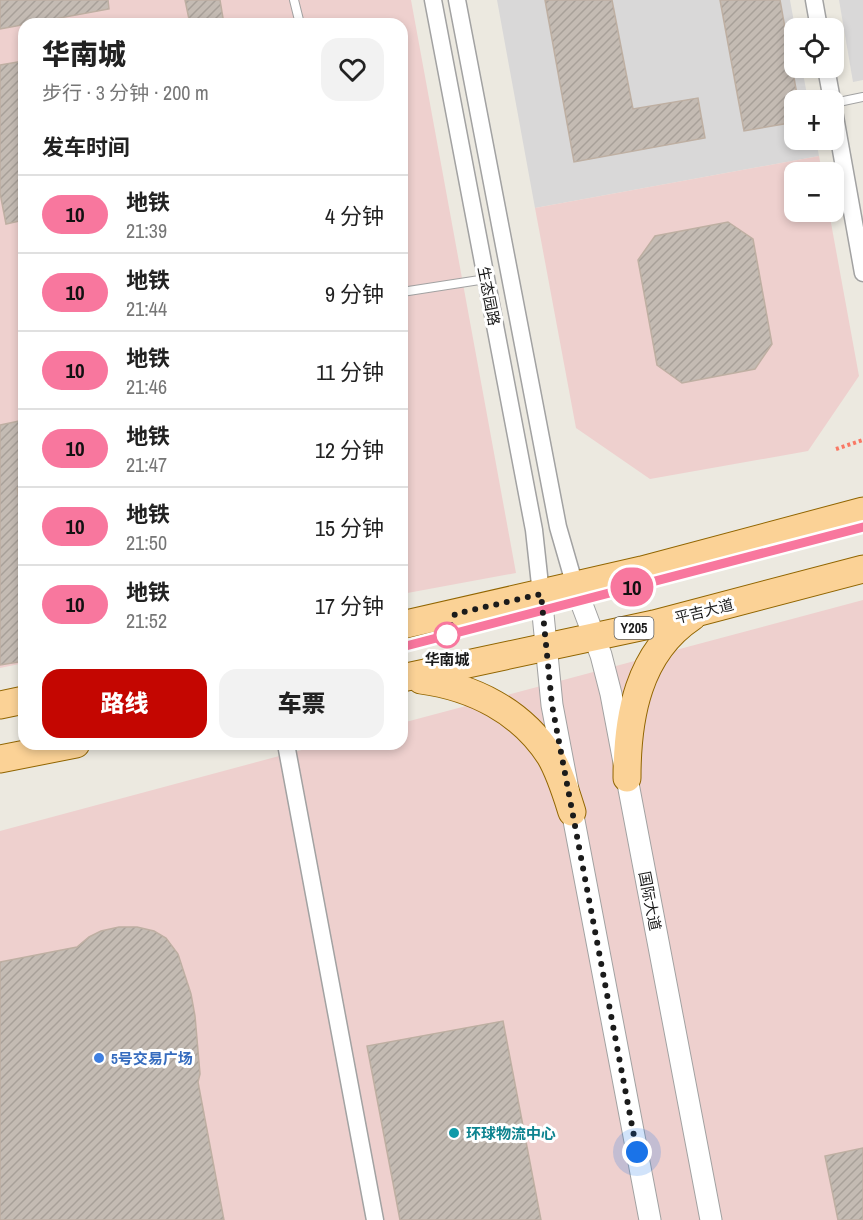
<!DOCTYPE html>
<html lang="zh">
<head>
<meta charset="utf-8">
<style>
	body { margin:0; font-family:"Archivo Narrow","Noto Sans SC",sans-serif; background:#f2f2f2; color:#222; height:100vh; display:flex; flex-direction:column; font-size:22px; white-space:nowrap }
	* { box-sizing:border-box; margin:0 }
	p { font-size:20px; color:#767676 }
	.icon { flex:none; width:33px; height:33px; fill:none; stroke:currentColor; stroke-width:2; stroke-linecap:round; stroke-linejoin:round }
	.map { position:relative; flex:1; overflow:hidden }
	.drawer { position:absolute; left:18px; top:18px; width:390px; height:732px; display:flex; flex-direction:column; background:#fff; border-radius:18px; box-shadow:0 3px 9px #0003 }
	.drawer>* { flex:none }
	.badge { padding:0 12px; border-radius:20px; font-size:21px; line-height:39px }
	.tools { position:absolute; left:784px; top:18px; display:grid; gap:12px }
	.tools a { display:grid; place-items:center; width:60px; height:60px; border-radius:12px; background:#fff; box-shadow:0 3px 9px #0003; font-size:30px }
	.you { position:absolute; width:30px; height:30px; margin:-15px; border:4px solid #fff; border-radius:50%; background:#1a73e8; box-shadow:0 0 0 9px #1a73e833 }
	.map>.badge { position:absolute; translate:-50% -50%; box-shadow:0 0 0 3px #fff }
	h2 { padding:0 24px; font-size:22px; line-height:54px }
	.round { display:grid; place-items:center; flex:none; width:63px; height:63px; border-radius:18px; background:#f2f2f2 }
	.head { display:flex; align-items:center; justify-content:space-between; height:102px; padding:0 24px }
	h1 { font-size:28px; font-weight:800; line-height:45px }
	.cta { display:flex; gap:12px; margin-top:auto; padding:12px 24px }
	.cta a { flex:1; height:69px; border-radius:18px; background:#c40601; color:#fff; font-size:24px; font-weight:800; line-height:69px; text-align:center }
	.cta a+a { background:#f2f2f2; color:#222 }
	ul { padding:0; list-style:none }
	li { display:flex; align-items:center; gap:18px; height:78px; padding:0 24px; border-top:2px solid #e0e0e0 }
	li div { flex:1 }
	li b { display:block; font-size:22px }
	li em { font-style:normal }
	li .badge { min-width:66px; font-weight:700; text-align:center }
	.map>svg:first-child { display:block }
	.residential { fill:#d9d8d8 }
	.commercial { fill:#eed0ce }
	.building { fill:url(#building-hatch); stroke:#beafa2; stroke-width:1.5 }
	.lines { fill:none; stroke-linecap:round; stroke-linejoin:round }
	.service-casing { stroke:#a2a2a2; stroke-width:10 }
	.minor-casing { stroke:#a2a2a2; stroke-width:19 }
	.tertiary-casing { stroke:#a2a2a2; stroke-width:23 }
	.primary-casing { stroke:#916501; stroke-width:29 }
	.path { stroke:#f97864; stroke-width:4; stroke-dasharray:3 3; stroke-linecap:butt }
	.service { stroke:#fff; stroke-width:8 }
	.minor { stroke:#fff; stroke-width:16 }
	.tertiary { stroke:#fff; stroke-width:21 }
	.primary { stroke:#fbd296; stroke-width:27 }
	.line-casing { stroke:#fff; stroke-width:14 }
	.line { stroke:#f8779e; stroke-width:9 }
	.walk { stroke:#1b1b1b; stroke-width:6; stroke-dasharray:0 10.8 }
	.stop-dot { fill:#fff; stroke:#f8779e; stroke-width:3 }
	.shop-dot { fill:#3f7fe0; stroke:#fff; stroke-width:2 }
	.culture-dot { fill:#0f9aa8; stroke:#fff; stroke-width:2 }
	.labels { text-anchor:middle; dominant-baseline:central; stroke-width:6; stroke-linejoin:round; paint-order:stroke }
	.shield { fill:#fff; stroke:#5f5f5f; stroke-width:1.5 }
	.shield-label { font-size:14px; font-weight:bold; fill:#1b1b1b }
	.street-label { font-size:15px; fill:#1b1b1b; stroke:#fff }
	.stop-label { font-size:15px; font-weight:bold; fill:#1b1b1b; stroke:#fff }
	.shop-label { font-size:15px; font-weight:bold; fill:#366cbe; stroke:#fff; text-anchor:start }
	.culture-label { font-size:15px; font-weight:bold; fill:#0d838f; stroke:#fff; text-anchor:start }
</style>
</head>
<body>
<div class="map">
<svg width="863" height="1220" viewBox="0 0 863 1220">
	<defs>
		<pattern id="building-hatch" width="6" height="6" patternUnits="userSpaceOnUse" patternTransform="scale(1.5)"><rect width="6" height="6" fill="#c4bbb3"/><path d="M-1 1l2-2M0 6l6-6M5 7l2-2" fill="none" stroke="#a8a099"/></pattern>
	</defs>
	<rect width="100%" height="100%" fill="#ece9e0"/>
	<!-- residential -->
	<g class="residential">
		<path d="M 497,0 L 790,0 L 795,28 L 795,68 L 802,68 L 808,100 L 795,100 L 795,140 L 816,140 L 819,156 L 535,208 Z"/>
		<path d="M 839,0 L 863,0 L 863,80 L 853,82 Z"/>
	</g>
	<!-- commercial -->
	<g class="commercial">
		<path d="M 0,0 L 411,0 L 516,573 L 402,594 L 402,24 L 24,24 L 24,663 L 0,668 Z"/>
		<path d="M 819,156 L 822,172 L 795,172 L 795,212 L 829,212 L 859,376 L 808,451 L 650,479 L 576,428 L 535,208 Z"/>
		<path d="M 863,600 L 863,1220 L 0,1220 L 0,831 L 324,744 L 402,744 L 402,723 Z"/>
	</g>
	<!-- building -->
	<g class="building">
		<path d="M 0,0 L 108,0 L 109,9 L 0,29 Z"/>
		<path d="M 185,0 L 220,0 L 224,24 L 190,24 Z"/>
		<path d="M 545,0 L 612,0 L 633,109 L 698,98 L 705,138 L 574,162 Z"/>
		<path d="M 720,0 L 780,0 L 798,100 L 795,100 L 795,122 L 744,131 Z"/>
		<path d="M 24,61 L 24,220 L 6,224 L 0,193 L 0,65 Z"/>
		<path d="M 728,222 L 753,239 L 772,344 L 755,369 L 682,383 L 657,365 L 638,260 L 655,236 Z"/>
		<path d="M 24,420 L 24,488 L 17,488 L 24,526 L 24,661 L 0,665 L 0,425 Z"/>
		<path d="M 119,927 L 137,927 L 154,931 L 166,938 L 178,954 L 191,994 L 195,1016 L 200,1074 L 198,1082 L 224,1220 L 0,1220 L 0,962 L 77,947 L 89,937 L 101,931 Z"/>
		<path d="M 503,1021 L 541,1220 L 400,1220 L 367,1046 Z"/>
		<path d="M 863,1148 L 863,1220 L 838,1220 L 825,1156 Z"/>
	</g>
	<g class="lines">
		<!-- service casing -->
		<g class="service-casing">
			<g id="service">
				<path d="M 294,0 L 300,24"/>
				<path d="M 834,103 L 863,97"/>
				<path d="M 402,292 L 486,279"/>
			</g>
		</g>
		<!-- minor casing -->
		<g class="minor-casing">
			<g id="minor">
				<path d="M 433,0 L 534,530 L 541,594"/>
				<path d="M 457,0 L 558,527 L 575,586"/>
				<path d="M 814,0 L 819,28"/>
				<path d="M 826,68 L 832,100"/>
				<path d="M 834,111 L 863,273"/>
				<path d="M 286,744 L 375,1220"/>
			</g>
		</g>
		<!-- tertiary casing -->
		<g class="tertiary-casing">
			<g id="tertiary">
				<path d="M 575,586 L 601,655 L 611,694 L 711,1220"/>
				<path d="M 541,594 L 552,705 L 650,1220"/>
			</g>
		</g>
		<!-- primary casing -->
		<g class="primary-casing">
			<g id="primary">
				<path d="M 402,625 L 642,570 L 863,511"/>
				<path d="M 402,678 L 654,624 L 863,569"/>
				<path d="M 421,680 C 473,687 521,711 550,756 C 560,773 566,793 572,812"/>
				<path d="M 0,705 L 24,700"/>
				<path d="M 0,759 L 76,744"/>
				<path d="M 627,778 C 627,717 638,653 692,617"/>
			</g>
		</g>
		<!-- path -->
		<path class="path" d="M 836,449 L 863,440"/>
		<!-- service -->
		<use href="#service" class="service"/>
		<!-- minor -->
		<use href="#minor" class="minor"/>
		<!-- tertiary -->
		<use href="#tertiary" class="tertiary"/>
		<!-- primary -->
		<use href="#primary" class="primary"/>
	</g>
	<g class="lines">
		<!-- line casing -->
		<g class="line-casing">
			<path id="line" d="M 402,647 L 863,527"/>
		</g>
		<!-- line -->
		<use href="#line" class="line"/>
		<!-- walk -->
		<path class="walk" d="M 447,635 L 455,614 L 541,594 L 552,705 L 637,1152"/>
	</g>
	<!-- markers -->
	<circle class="stop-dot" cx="447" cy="635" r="12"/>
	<circle class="shop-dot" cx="99" cy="1058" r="6"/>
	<circle class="culture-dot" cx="454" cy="1133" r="6"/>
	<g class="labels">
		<!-- shield labels -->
		<rect class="shield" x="614.5" y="617" width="39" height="22" rx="4.5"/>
		<g class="shield-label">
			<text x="634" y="628">Y205</text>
		</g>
		<!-- street labels -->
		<g class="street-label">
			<text transform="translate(489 296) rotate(79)">生态园路</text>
			<text transform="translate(704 611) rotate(-14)">平吉大道</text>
			<text transform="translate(650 901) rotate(79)">国际大道</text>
		</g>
		<!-- stop labels -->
		<g class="stop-label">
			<text x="447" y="659">华南城</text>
		</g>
		<!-- shop labels -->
		<g class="shop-label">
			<text x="111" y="1058">5号交易广场</text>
		</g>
		<!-- culture labels -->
		<g class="culture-label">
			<text x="466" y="1133">环球物流中心</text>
		</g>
	</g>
</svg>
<div class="tools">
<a><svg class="icon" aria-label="locate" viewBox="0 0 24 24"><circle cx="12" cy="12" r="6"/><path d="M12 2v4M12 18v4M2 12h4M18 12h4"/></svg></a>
<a>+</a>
<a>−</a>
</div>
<div class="you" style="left:637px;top:1152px"></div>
<b class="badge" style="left:632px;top:587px;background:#f8779e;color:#111">10</b>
<section class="drawer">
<div class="head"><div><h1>华南城</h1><p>步行 · 3 分钟 · 200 m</p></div><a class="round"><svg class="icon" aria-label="heart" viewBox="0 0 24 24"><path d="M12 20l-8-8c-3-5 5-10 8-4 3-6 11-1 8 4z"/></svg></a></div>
<h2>发车时间</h2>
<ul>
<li><span class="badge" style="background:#f8779e;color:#111">10</span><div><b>地铁</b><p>21:39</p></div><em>4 分钟</em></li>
<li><span class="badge" style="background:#f8779e;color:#111">10</span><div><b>地铁</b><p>21:44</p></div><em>9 分钟</em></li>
<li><span class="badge" style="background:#f8779e;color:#111">10</span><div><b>地铁</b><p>21:46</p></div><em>11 分钟</em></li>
<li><span class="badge" style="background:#f8779e;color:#111">10</span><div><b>地铁</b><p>21:47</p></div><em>12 分钟</em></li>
<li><span class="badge" style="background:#f8779e;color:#111">10</span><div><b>地铁</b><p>21:50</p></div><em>15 分钟</em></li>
<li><span class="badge" style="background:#f8779e;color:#111">10</span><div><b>地铁</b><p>21:52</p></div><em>17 分钟</em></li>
</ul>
<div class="cta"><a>路线</a><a>车票</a></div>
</section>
</div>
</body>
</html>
